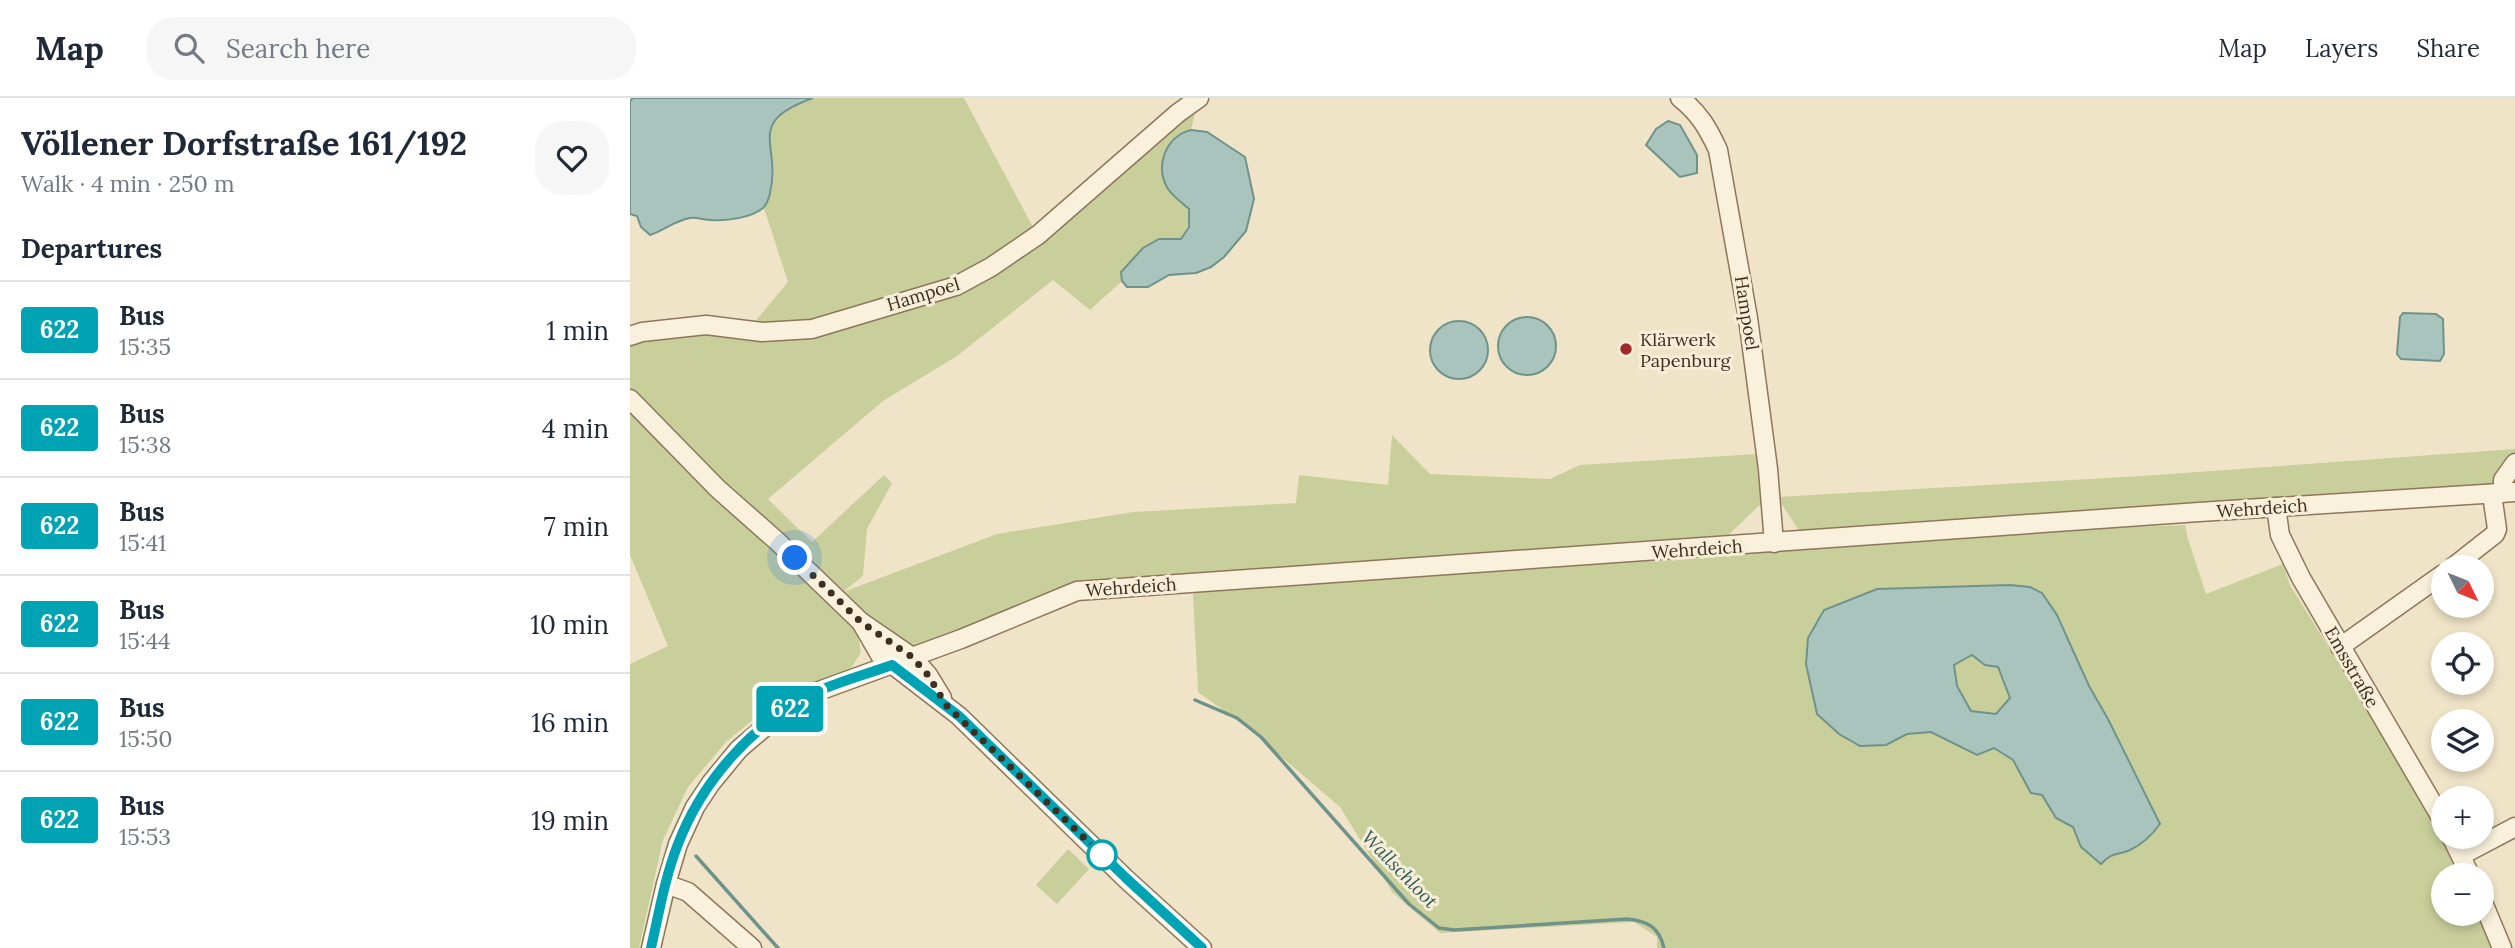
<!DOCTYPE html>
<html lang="en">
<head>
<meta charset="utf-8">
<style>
	body { margin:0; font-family:Lora,serif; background:#f6f6f7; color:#1f2937; height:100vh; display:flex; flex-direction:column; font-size:26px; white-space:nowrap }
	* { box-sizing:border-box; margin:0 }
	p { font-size:23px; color:#747a83 }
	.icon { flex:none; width:38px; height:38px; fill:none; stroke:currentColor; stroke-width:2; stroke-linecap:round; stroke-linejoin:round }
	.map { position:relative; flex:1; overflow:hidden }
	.side { display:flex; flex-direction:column; background:#fff; width:630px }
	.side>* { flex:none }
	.badge { padding:0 14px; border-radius:5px; font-size:24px; line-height:46px }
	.needle { width:46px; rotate:133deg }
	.tools { position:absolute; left:1801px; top:457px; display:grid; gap:14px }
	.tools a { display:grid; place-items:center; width:63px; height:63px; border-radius:50%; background:#fff; box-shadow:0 4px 10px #0003; font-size:35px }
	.you { position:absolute; width:35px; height:35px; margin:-18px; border:5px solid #fff; border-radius:50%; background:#1a73e8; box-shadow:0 0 0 10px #1a73e833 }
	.map>.badge { position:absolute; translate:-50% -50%; box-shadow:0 0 0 4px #fff }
	h2 { padding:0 21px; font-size:26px; line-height:63px }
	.round { display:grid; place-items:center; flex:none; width:74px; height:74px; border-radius:28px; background:#f6f6f7 }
	.head { display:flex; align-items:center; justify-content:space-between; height:119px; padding:0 21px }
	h1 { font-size:33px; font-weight:800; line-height:52px }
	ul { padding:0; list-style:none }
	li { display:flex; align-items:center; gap:21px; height:98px; padding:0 21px; border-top:2px solid #e0e1e3 }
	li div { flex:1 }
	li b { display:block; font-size:26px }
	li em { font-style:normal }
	li .badge { min-width:77px; font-weight:700; text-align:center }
	header { display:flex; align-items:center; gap:42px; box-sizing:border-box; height:98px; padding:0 35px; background:#fff; border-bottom:2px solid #e0e1e3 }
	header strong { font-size:33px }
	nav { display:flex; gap:38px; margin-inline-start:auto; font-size:24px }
	.search { width:490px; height:63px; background:#f6f6f7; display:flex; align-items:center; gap:18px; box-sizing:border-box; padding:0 24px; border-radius:28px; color:#747a83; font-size:26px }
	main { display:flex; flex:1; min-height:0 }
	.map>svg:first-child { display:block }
	.green { fill:#c9cf9b; fill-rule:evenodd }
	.water { fill:#a9c4bc; stroke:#6f938a; stroke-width:2; fill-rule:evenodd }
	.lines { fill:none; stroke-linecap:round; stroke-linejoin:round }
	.stream { stroke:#6f938a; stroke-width:3.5 }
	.minor-casing { stroke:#8d765c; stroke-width:21 }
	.minor { stroke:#faf1dc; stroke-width:18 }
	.line-casing { stroke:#fff; stroke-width:16 }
	.line { stroke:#00a3b4; stroke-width:10 }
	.walk { stroke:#3d2e20; stroke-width:7; stroke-dasharray:0 12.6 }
	.poi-dot { fill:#9e2a2b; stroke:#f7eed8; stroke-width:2.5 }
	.stop-dot { fill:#fff; stroke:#00a3b4; stroke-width:3.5 }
	.labels { text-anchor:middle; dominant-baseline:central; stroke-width:6; stroke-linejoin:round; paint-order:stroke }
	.street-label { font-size:18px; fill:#3d2e20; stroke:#f7eed8 }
	.poi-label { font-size:18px; fill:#3d2e20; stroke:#f7eed8; text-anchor:start }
	.water-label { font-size:19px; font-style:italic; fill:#2f5d5a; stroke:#f7eed8 }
</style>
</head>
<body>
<header>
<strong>Map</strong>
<div class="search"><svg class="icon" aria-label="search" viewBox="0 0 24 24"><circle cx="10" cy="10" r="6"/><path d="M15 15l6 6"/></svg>Search here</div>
<nav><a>Map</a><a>Layers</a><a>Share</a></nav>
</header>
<main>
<section class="side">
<div class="head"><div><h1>Völlener Dorfstraße 161/192</h1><p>Walk · 4 min · 250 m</p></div><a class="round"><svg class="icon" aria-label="heart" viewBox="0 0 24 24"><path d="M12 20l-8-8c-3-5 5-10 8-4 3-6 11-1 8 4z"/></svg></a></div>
<h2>Departures</h2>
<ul>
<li><span class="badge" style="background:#00a3b4;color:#fff">622</span><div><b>Bus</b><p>15:35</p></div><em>1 min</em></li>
<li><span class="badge" style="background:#00a3b4;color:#fff">622</span><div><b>Bus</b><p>15:38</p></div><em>4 min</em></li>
<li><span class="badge" style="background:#00a3b4;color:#fff">622</span><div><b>Bus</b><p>15:41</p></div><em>7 min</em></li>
<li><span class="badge" style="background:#00a3b4;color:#fff">622</span><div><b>Bus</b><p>15:44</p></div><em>10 min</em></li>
<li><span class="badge" style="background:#00a3b4;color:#fff">622</span><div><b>Bus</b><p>15:50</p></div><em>16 min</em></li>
<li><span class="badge" style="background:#00a3b4;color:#fff">622</span><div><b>Bus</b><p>15:53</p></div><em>19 min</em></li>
</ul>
</section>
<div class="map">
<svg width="1885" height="850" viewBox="0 0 1885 850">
	<rect width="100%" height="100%" fill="#f0e4c8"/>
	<!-- green -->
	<g class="green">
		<path d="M 183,0 L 334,0 L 404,131 L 319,182 L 177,224 L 124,225 L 158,184 L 134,110 C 165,63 102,32 183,0 Z"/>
		<path d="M 566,11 L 561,32 C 556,34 550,34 546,38 C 537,46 528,66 533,79 C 542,105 574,105 551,141 L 529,141 L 491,174 L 492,183 L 460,212 L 423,182 L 327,258 L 253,303 L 138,401 L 182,444 L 254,377 L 262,385 L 237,431 L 233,478 L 213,494 L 367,436 L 503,414 L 666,405 L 669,377 L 758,387 L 762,337 L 800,376 L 920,381 L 950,367 L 1127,356 L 1134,403 L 1093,442 L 446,489 L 279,552 L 226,530 L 231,554 L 222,569 L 142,606 L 96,644 L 58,689 L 33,742 L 9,850 L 0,850 L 0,566 L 38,548 L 0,457 L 0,243 L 78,234 L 132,240 L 329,192 Z"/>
		<path d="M 1885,351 L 1885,387 L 1172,437 L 1147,399 L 1512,378 Z"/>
		<path d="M 1555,427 L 1558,441 L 1576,496 L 1653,466 L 1660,487 L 1785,689 L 1833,777 L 1813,777 L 1813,816 L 1849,816 L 1863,850 L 1027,850 L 1027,839 L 1004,824 L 810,835 L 763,795 L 710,709 L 619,631 L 568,594 L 563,496 L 580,489 L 1398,433 ZM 1380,487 L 1400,489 L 1427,517 L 1459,588 L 1478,621 L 1530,726 C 1506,759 1487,758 1451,749 L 1443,729 L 1426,720 L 1412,696 L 1401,695 L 1383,662 L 1363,650 L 1347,657 L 1301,634 L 1277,636 L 1187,616 L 1176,566 L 1326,490 Z"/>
		<path d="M 1342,556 L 1355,567 L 1368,569 L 1380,600 L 1366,616 L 1341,613 L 1327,588 L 1324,567 Z"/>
		<path d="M 438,751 L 459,771 L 427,806 L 406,787 Z"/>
	</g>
	<!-- water -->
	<g class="water">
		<path d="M 3,0 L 183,0 C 113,25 152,46 140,95 C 139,100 137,106 133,110 C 121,120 97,123 81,122 C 74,122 67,119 60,120 C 46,122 33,133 20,137 L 11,129 L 7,118 L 0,116 L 0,3 Z"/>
		<path d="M 1038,23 L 1050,27 L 1067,57 L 1067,75 L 1050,79 L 1016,47 L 1026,31 Z"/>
		<path d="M 561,32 L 577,34 L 615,59 L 624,101 L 616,133 L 594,159 L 581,169 L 566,175 L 539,177 L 518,189 L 497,189 L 492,183 L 491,174 L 513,150 L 529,141 L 551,141 L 559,129 L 559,111 C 552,105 543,98 538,91 C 524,68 536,38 561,32 Z"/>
		<path d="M 1773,215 L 1806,216 L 1813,221 L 1814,256 L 1810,263 L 1771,261 L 1767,256 L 1770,219 Z"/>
		<circle cx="897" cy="248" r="29"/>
		<circle cx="829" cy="252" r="29"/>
		<path d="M 1380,487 L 1400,489 L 1412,495 L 1427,517 L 1459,588 L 1478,621 L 1530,726 C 1522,737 1513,746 1500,752 C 1487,758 1483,753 1471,766 L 1451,749 L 1443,729 L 1426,720 L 1412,697 L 1401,695 L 1383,662 L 1364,650 L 1347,657 L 1301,634 L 1277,636 L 1256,647 L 1230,648 L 1209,636 L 1187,616 L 1176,566 L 1178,540 L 1194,512 L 1247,491 ZM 1342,557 L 1355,567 L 1368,569 L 1380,600 L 1366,616 L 1341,613 L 1327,588 L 1324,567 Z"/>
	</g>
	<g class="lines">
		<!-- stream -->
		<g class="stream">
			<path d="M 565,602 L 607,620 L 631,639 L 779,806 L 809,830 L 824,832 L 997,821 C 1018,823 1029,829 1034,850"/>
			<path d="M 66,758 L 148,850"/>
		</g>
		<!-- minor casing -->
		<g class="minor-casing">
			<g id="minor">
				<path d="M 1050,0 C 1069,15 1078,30 1088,52 L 1118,220 L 1138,371 L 1144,445"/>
				<path d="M 0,238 L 12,234 L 76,227 L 132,234 L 182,231 L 326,188 L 361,169 L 408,137 L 548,15 L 569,0"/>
				<path d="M 0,301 L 88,391 L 148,444 L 231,524 L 282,559 L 298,577 L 312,600"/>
				<path d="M 1873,395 L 1873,382 L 1885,365"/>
				<path d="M 1646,409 L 1650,437 L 1671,480 L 1813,723"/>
				<path d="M 1823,469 L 1865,436 L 1867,431 L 1862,396"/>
				<path d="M 231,524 L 250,557 L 329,618 L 496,781 L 572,850"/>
				<path d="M 1710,549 L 1813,476"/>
				<path d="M 1821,738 L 1840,777"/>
				<path d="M 1832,757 L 1885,729"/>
				<path d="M 36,786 L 58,794 L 122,850"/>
				<path d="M 1852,802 L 1872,850"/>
				<path d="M 21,850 L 36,786 L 48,746 L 65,709 L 81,685 L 109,651 L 143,622 L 186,594 L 331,541 L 447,493 L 1569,414 L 1885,394"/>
			</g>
		</g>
		<!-- minor -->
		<use href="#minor" class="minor"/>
	</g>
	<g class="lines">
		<!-- line casing -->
		<g class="line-casing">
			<path id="line" d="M 21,850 C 29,815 35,779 48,746 C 73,681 124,625 186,594 C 210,583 237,576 262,567 L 329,618 L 496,780 L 572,850"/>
		</g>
		<!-- line -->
		<use href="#line" class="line"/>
		<!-- walk -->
		<path class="walk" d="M 165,460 L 231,524 L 282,559 L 298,577 L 316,607 L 472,757"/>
	</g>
	<!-- markers -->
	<circle class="poi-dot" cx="996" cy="251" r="7"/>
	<circle class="stop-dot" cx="472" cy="757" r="14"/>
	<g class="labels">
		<!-- street labels -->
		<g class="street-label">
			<text transform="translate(293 196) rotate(-17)">Hampoel</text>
			<text transform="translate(1117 215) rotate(81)">Hampoel</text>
			<text transform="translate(1632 410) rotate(-4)">Wehrdeich</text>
			<text transform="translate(1067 451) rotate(-4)">Wehrdeich</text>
			<text transform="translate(501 489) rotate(-4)">Wehrdeich</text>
			<text transform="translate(1722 569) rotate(60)">Emsstraße</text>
		</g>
		<!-- poi labels -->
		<g class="poi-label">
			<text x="1010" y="241">Klärwerk<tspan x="1010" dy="21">Papenburg</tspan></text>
		</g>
		<!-- water labels -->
		<g class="water-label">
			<text transform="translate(770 771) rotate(46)">Wallschloot</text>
		</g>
	</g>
</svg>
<div class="tools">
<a><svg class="needle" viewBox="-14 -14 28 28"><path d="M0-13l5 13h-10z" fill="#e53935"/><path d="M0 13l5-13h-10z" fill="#747a83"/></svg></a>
<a><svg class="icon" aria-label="locate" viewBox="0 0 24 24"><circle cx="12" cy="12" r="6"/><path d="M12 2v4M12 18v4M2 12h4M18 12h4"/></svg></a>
<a><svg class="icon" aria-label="layers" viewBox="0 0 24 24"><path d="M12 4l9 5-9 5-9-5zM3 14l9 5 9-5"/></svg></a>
<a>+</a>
<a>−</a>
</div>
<div class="you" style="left:165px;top:460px"></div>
<b class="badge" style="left:160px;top:611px;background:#00a3b4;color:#fff">622</b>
</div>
</main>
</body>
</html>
